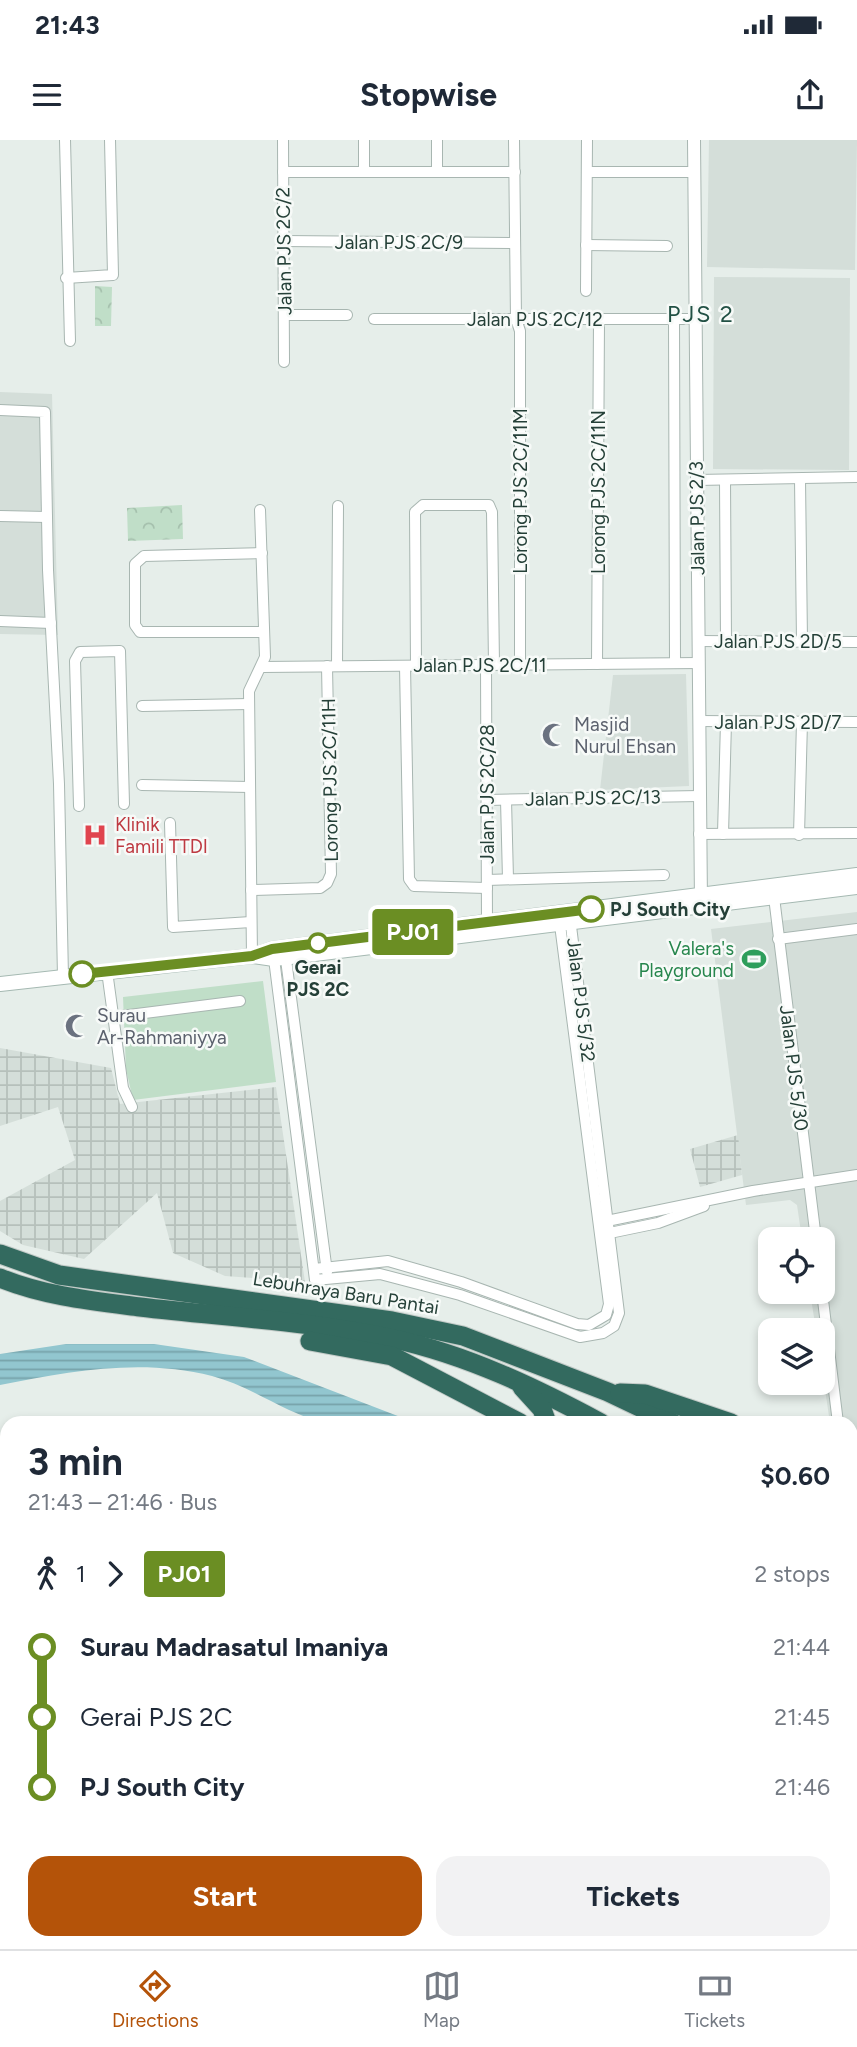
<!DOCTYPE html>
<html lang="en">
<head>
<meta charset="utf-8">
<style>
	body { margin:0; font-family:Figtree,sans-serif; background:#f2f2f3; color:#1f2937; height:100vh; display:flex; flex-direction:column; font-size:26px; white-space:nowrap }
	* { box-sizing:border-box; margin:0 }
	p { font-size:23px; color:#747a83 }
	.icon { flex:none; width:38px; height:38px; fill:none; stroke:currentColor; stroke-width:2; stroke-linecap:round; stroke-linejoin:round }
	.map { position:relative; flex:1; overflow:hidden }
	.drawer { position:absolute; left:0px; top:1276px; width:858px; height:534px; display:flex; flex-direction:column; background:#fff; border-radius:21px 21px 0 0; box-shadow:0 4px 10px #0003 }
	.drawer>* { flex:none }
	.badge { padding:0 14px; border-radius:5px; font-size:24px; line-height:46px }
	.fabs { position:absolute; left:758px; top:1087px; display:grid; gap:14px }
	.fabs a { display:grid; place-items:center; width:77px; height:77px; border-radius:14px; background:#fff; box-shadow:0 4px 10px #0003; font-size:35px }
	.map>.badge { position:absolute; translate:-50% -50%; box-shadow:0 0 0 4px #fff }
	.legs { display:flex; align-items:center; gap:10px; height:77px; padding:0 28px; font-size:23px }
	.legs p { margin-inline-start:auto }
	.summary { display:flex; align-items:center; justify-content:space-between; height:119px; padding:0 28px }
	h1 { font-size:38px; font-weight:700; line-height:52px }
	.action { display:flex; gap:14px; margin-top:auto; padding:14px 28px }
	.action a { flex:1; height:80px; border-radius:21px; background:#b45309; color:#fff; font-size:28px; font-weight:700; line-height:80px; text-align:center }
	.action a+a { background:#f2f2f3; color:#1f2937 }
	ul { padding:0 28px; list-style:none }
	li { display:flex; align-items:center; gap:24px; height:70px; font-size:26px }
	li i { display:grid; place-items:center; width:10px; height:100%; margin:0 9px; background:currentColor }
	li i::after { content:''; width:18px; height:18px; margin:-9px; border:5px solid; border-radius:50%; background:#fff }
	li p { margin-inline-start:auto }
	li:first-child i { background:linear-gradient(#0000 50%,currentColor 0) }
	li:last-child i { background:linear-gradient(currentColor 50%,#0000 0) }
	.status { display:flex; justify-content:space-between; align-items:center; height:49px; padding:0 35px; background:#fff; direction:ltr }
	.status svg { height:19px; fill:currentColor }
	header { display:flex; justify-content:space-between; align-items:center; height:91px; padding:0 28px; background:#fff; font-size:32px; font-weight:700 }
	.dock { display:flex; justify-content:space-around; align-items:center; height:98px; border-top:2px solid #e0e1e3; background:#fff; font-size:19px; color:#747a83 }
	.dock a { display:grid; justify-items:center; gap:4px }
	.dock .selected { color:#b45309 }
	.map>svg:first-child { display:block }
	.built { fill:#d4ded9 }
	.industrial { fill:url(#industrial-grid) }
	.green { fill:#c0dec8 }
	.park { fill:url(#park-crowns) }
	.water { fill:url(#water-rules) }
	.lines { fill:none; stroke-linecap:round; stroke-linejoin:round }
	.minor-casing { stroke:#a8b6b1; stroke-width:12 }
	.tertiary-casing { stroke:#a8b6b1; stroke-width:14 }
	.secondary-casing { stroke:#a5b9b2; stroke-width:16 }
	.primary-casing { stroke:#c2cac7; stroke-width:18 }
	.motorway-casing { stroke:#c2cac7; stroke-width:21 }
	.minor { stroke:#fff; stroke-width:10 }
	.tertiary { stroke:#fff; stroke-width:12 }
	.secondary { stroke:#fff; stroke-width:14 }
	.primary { stroke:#6da193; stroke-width:16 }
	.motorway { stroke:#336a5f; stroke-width:19 }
	.line-1-casing { stroke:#fff; stroke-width:16 }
	.line-1 { stroke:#6b8e23; stroke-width:10 }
	.stop-1-dot { fill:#fff; stroke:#6b8e23; stroke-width:3.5 }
	.labels { text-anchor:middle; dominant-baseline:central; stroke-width:5; stroke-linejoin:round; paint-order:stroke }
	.street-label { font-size:19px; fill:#254038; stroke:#f7faf8 }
	.worship-label { font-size:19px; fill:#5b616d; stroke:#f7faf8; text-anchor:start }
	.health-label { font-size:19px; fill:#be3a42; stroke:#f7faf8; text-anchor:start }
	.stop-label { font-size:19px; font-weight:bold; fill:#254038; stroke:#f7faf8; text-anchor:start }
	.leisure-label { font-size:19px; fill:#27864d; stroke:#f7faf8; text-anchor:end }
	.quarter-label { font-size:23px; letter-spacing:2px; fill:#225145; stroke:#f7faf8 }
</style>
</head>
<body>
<div class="status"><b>21:43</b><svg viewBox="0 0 49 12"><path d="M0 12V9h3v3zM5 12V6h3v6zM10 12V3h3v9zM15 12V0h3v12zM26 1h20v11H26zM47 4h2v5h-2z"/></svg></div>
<header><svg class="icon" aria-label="menu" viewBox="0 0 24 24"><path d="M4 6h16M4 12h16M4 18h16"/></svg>Stopwise<svg class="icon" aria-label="share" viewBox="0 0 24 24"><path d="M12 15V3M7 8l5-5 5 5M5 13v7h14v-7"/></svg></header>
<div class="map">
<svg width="857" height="1809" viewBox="0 0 857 1809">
	<defs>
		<pattern id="industrial-grid" width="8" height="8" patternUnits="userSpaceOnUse" patternTransform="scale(1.75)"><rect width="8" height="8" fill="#d4ded9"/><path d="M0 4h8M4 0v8" fill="none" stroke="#b6c0bb"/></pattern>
		<pattern id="park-crowns" width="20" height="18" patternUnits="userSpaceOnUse" patternTransform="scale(1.75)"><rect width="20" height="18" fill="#c0dec8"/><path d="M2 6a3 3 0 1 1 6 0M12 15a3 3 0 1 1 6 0" fill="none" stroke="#a5c0ad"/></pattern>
		<pattern id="water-rules" width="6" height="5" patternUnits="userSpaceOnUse" patternTransform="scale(1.75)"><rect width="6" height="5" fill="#92c6cf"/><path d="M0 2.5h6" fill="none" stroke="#77a2a9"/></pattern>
	</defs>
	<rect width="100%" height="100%" fill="#e6eeea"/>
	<!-- built -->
	<g class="built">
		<path d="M 709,0 L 857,0 L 855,130 L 707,127 Z"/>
		<path d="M 714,137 L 850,138 L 849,330 L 713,329 Z"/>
		<path d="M 0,252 L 52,254 L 58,495 L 0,494 Z"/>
		<path d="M 686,534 L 689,646 L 600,650 L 613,535 Z"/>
		<path d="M 857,772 L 857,1345 L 851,1342 L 850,1283 L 830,1283 L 823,1236 L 822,1190 L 816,1190 L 810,1152 L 822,1152 L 822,1099 L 802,1099 L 797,1065 L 790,1060 L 746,1065 L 711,789 Z"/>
		<path d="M 391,1802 L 497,1803 L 500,1809 L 376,1809 Z"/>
	</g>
	<!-- industrial -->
	<g class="industrial">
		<path d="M 0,908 L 111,928 L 120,964 L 276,947 L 305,1142 L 225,1136 L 173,1113 L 157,1053 L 84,1119 L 23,1105 L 0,1091 L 0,1061 L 75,1020 L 58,967 L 0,986 Z"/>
		<path d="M 738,995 L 742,1035 L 700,1047 L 690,1009 Z"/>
		<path d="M 7,1332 L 7,1511 L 0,1503 L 0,1333 Z"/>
		<path d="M 0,1547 L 7,1560 L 7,1662 L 0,1664 Z"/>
	</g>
	<!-- green -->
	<path class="green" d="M 263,841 L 276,942 L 133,960 L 126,929 L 123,857 Z"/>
	<!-- park -->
	<g class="park">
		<path d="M 95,146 L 112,147 L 111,186 L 95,186 Z"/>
		<path d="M 182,365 L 183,399 L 128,401 L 127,368 Z"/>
	</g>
	<!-- water -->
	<path class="water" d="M 66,1204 L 154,1204 L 244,1217 L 416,1283 C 389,1283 351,1288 325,1283 C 286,1274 251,1246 212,1236 C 142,1218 69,1231 0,1245 L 0,1214 Z"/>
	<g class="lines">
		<!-- minor casing -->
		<g class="minor-casing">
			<g id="minor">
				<path d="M 65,0 L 70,201"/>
				<path d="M 283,0 L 284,222"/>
				<path d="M 364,0 L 364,32"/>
				<path d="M 437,0 L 437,32"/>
				<path d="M 514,0 L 516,179 L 520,191 L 520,525"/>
				<path d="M 283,32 L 515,32"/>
				<path d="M 587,32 L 694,32"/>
				<path d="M 283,101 L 515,103"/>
				<path d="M 586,105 L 667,106"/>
				<path d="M 66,138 L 113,135 L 110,0"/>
				<path d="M 586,151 L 587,0"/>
				<path d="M 284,175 L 347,175"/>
				<path d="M 374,179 L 696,179"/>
				<path d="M 674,179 L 675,523"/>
				<path d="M 0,270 L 45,272 L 48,430 L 59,644 L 63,837"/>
				<path d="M 800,339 L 802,501"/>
				<path d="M 697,340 L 857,337"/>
				<path d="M 725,340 L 726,501"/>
				<path d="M 0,376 L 47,377"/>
				<path d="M 262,413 L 144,416 L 135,424 L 135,485 L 140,492 L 264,492"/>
				<path d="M 0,481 L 51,483"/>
				<path d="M 698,501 L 857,502"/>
				<path d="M 597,524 L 599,179"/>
				<path d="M 486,525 L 487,782"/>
				<path d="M 337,526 L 338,366"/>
				<path d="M 405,526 L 409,739 L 414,746 L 487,748"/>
				<path d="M 416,526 L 415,372 L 423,365 L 489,365 L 492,372 L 494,525"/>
				<path d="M 262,527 L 699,523"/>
				<path d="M 142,566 L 249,564"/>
				<path d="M 699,581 L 857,582"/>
				<path d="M 142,645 L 250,647"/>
				<path d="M 487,660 L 699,656"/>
				<path d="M 506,660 L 508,739"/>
				<path d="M 79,666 L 75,521 L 80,512 L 120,511 L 124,664"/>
				<path d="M 170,683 L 173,787 L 251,782"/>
				<path d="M 699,694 L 857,693"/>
				<path d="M 723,694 L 726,582"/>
				<path d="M 799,695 L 802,582"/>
				<path d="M 487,740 L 664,735"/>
				<path d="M 251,750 L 320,748 L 327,743 L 331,734 L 327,526"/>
				<path d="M 774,757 L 816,1099"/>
				<path d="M 778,799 L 857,789"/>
				<path d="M 273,811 L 315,1140 L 380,1134 L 460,1155 L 580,1197 L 603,1193 L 614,1186 L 619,1173 L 570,778"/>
				<path d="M 285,812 L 327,1132"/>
				<path d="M 252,816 L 249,551 L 265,517 L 260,370"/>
				<path d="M 107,831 L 123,948 L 132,967"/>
				<path d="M 113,877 L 240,861"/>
				<path d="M 602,1082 L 753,1051 L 857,1035"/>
				<path d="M 605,1094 L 658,1083 L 704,1066"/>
				<path d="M 314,1129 L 388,1121 L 461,1142 L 577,1184 L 589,1185 L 606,1175 L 609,1164 L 559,777"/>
				<path d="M 822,1152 L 838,1283"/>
				<path d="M 850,1331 L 857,1334"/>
				<path d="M 358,1802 L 368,1809"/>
				<path d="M 486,1802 L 488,1809"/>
				<path d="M 610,1802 L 613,1809"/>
				<path d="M 832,1802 L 833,1809"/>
				<path d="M 403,1809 L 419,1802"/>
				<path d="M 690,1809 L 701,1802"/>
			</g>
		</g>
		<!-- tertiary casing -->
		<g class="tertiary-casing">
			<g id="tertiary">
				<path d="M 694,0 L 701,763"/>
				<path d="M 850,1747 L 857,1744"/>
				<path d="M 742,1809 L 752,1802"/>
			</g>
		</g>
		<!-- secondary casing -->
		<g class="secondary-casing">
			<g id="secondary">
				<path d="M 253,816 L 272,809 L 857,735"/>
				<path d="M 0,844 L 252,816 L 274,819 L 857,747"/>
			</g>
		</g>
		<!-- primary casing -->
		<g class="primary-casing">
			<g id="primary">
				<path d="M 0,1520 L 7,1528"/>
				<path d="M 246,1802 L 251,1809"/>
			</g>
		</g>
		<!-- motorway casing -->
		<g class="motorway-casing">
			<g id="motorway">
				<path d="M 0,1114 L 59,1135 L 392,1181 L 463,1196 L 608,1252 L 673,1283"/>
				<path d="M 0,1138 C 44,1156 93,1161 140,1167 C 224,1177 312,1181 394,1199 C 467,1215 536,1248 601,1283"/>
				<path d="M 310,1201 L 392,1216 L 520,1283"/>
				<path d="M 522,1247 L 542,1269 L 547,1283"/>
				<path d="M 620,1253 L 645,1254 L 731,1283"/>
				<path d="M 850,1369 L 857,1372"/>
				<path d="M 850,1415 L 857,1418"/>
			</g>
		</g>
		<!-- minor -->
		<use href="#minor" class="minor"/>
		<!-- tertiary -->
		<use href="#tertiary" class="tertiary"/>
		<!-- secondary -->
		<use href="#secondary" class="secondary"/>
		<!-- primary -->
		<use href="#primary" class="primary"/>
		<!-- motorway -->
		<use href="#motorway" class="motorway"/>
	</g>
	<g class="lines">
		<!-- line-1 casing -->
		<g class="line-1-casing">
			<path id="line-1" d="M 82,834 L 252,816 L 272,809 L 591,769"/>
		</g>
		<!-- line-1 -->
		<use href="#line-1" class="line-1"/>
	</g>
	<!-- icons -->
	<defs>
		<g id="mosque-bare" transform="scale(1.89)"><path d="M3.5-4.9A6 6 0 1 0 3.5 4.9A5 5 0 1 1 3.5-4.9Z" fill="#6b7280" stroke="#f7faf8" stroke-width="2.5" paint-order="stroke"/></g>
		<g id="hospital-bare" transform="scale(1.89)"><path d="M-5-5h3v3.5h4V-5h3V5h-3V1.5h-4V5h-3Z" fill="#e0444e" stroke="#f7faf8" stroke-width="2.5" paint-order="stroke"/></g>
		<g id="stadium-bare" transform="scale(1.89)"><path d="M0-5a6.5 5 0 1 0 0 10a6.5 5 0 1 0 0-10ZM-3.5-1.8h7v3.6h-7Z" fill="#2e9e5b" stroke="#f7faf8" stroke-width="2.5" paint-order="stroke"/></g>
	</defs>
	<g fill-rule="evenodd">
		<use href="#mosque-bare" x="554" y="595"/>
		<use href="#hospital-bare" x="95" y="695"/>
		<use href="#stadium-bare" x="754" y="819"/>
		<use href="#mosque-bare" x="77" y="886"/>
	</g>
	<!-- markers -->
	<g class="stop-1-dot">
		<circle cx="591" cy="769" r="12"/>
		<circle cx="318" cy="803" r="9"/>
		<circle cx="82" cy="834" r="12"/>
	</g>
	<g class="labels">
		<!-- street labels -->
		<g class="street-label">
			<text x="399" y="102">Jalan PJS 2C/9</text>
			<text transform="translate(284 111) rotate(-91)">Jalan PJS 2C/2</text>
			<text x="535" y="179">Jalan PJS 2C/12</text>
			<text transform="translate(520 351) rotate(-90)">Lorong PJS 2C/11M</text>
			<text transform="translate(598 352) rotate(-90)">Lorong PJS 2C/11N</text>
			<text transform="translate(697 378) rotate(-91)">Jalan PJS 2/3</text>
			<text x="778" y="501">Jalan PJS 2D/5</text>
			<text x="480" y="525">Jalan PJS 2C/11</text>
			<text x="778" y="582">Jalan PJS 2D/7</text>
			<text transform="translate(330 640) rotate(-91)">Lorong PJS 2C/11H</text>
			<text transform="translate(487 654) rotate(-90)">Jalan PJS 2C/28</text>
			<text transform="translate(593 658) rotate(-1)">Jalan PJS 2C/13</text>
			<text transform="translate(581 860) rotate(83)">Jalan PJS 5/32</text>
			<text transform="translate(794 928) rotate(83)">Jalan PJS 5/30</text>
			<text transform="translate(346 1153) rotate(9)">Lebuhraya Baru Pantai</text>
		</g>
		<!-- worship labels -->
		<g class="worship-label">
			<text x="574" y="584">Masjid<tspan x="574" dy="22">Nurul Ehsan</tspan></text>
			<text x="97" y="875">Surau<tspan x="97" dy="22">Ar-Rahmaniyya</tspan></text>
		</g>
		<!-- health labels -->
		<g class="health-label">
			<text x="115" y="684">Klinik<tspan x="115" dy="22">Famili TTDI</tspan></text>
		</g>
		<!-- stop labels -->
		<g class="stop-label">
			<text x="610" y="769">PJ South City</text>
			<text x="318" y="827" text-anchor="middle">Gerai<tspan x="318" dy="22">PJS 2C</tspan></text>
		</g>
		<!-- leisure labels -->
		<g class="leisure-label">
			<text x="734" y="808">Valera's<tspan x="734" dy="22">Playground</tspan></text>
		</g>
		<!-- quarter labels -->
		<g class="quarter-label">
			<text x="701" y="174">PJS 2</text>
		</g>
	</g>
</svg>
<div class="fabs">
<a><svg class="icon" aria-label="locate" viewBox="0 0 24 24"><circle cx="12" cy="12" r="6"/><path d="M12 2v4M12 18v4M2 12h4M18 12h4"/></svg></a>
<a><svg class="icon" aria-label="layers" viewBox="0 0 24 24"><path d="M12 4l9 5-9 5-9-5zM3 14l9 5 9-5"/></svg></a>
</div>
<b class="badge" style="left:413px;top:792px;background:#6b8e23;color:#fff">PJ01</b>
<section class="drawer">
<div class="summary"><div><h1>3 min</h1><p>21:43 – 21:46 · Bus</p></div><b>$0.60</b></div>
<div class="legs"><svg class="icon" aria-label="walk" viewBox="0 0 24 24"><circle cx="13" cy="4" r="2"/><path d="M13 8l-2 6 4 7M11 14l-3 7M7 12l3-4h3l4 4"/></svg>1<svg class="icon" aria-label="forward" viewBox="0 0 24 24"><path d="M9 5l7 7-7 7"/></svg><b class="badge" style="background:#6b8e23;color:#fff">PJ01</b><p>2 stops</p></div>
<ul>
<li><i style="color:#6b8e23"></i><b>Surau Madrasatul Imaniya</b><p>21:44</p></li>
<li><i style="color:#6b8e23"></i><span>Gerai PJS 2C</span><p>21:45</p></li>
<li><i style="color:#6b8e23"></i><b>PJ South City</b><p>21:46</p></li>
</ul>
<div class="action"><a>Start</a><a>Tickets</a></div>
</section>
</div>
<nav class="dock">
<a class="selected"><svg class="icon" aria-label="directions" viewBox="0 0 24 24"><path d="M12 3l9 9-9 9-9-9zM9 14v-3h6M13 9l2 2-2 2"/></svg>Directions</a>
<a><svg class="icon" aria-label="map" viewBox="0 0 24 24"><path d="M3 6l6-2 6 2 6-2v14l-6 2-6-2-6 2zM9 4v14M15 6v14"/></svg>Map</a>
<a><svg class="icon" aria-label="tickets" viewBox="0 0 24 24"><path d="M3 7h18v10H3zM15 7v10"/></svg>Tickets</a>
</nav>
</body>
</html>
